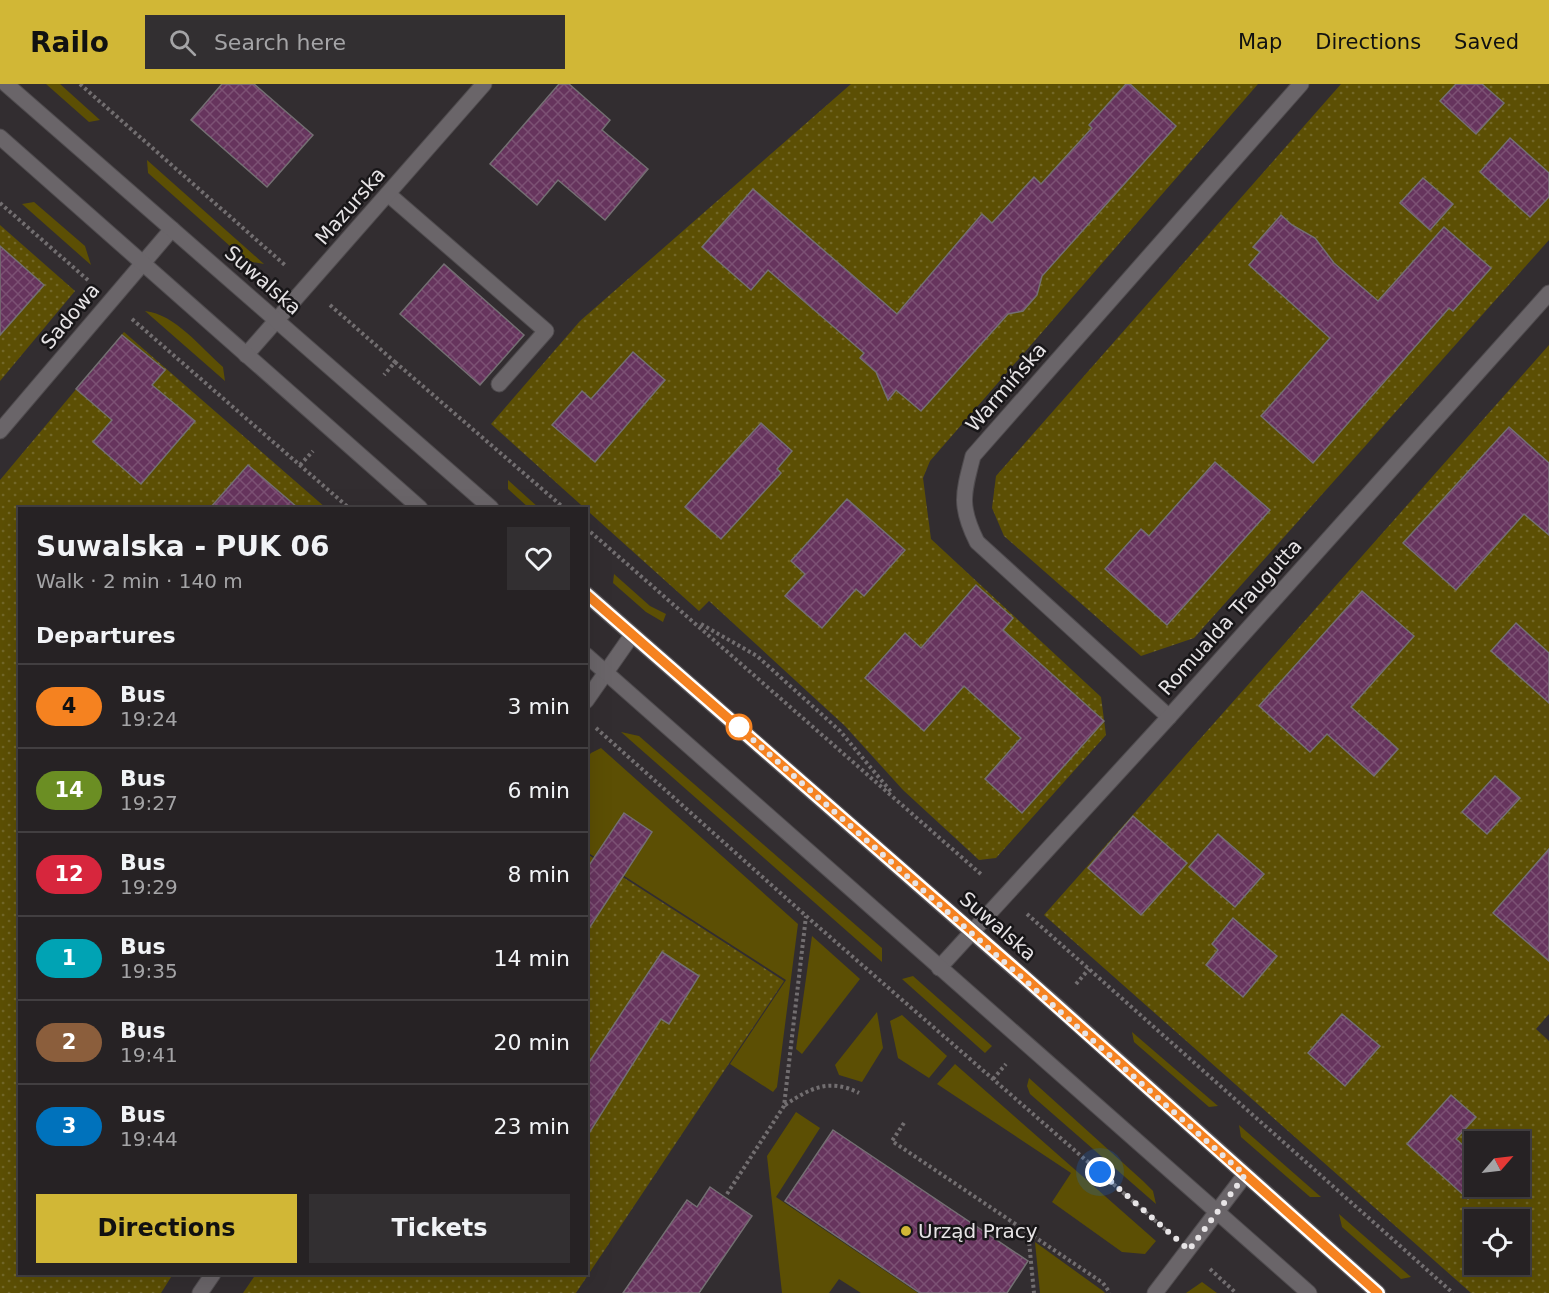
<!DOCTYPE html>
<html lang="en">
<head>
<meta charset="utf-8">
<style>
	body { margin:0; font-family:"DejaVu Sans",sans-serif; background:#322f31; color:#f1f3f6; height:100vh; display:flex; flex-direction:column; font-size:22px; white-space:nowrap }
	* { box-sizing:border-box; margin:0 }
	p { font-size:20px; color:#a4a4a6 }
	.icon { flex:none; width:33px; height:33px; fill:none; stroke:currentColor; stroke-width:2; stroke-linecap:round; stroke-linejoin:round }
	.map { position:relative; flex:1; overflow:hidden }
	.panel { position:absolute; left:18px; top:423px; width:570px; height:768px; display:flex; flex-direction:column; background:#262224; border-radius:0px; box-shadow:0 6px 24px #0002,0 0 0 2px #423f41 }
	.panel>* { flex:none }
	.badge { padding:0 12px; border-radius:20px; font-size:21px; line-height:39px }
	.needle { width:39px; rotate:62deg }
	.tools { position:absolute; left:1464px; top:1047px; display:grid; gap:12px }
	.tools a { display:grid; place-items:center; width:66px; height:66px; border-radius:0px; background:#262224; box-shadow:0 6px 24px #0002,0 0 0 2px #423f41; font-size:30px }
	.you { position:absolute; width:30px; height:30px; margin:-15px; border:4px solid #fff; border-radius:50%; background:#1a73e8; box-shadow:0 0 0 9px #1a73e833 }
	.map>.badge { position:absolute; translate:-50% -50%; box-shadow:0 0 0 3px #fff }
	h2 { padding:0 18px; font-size:22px; line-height:54px }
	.round { display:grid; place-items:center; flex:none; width:63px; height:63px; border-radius:0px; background:#322f31 }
	.summary { display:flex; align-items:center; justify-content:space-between; height:102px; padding:0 18px }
	h1 { font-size:28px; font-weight:700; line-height:45px }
	.cta { display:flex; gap:12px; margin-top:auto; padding:12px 18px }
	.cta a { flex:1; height:69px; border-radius:0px; background:#d1b736; color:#111; font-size:24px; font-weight:700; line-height:69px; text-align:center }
	.cta a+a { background:#322f31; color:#f1f3f6 }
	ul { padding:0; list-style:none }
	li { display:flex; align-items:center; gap:18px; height:84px; padding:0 18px; border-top:2px solid #423f41 }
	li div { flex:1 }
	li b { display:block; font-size:22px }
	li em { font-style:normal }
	li .badge { min-width:66px; font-weight:700; text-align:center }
	header { display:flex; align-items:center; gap:36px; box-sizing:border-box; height:84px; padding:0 30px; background:#d1b736; color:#111 }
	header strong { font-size:28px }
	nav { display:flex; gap:33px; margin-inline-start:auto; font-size:21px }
	.search { width:420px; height:54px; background:#322f31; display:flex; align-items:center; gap:15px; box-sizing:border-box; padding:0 21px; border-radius:0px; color:#a4a4a6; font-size:22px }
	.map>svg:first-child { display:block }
	.green { fill:#5c4f04 }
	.garden { fill:url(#garden-dots); fill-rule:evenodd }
	.building { fill:url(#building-cross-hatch); stroke:#746f73; stroke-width:1.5 }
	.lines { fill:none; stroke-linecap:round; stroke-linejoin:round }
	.service-casing { stroke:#4f4b4e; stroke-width:17 }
	.minor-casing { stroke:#4f4b4e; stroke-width:17 }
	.tertiary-casing { stroke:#4f4b4e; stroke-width:17 }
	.path { stroke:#726e70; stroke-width:4; stroke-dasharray:3 3; stroke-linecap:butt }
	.service { stroke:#6a6569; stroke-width:15 }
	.minor { stroke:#6a6569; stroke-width:15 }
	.tertiary { stroke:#6a6569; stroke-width:15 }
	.line-casing { stroke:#fff; stroke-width:14 }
	.line { stroke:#f58220; stroke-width:9 }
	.walk { stroke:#e7e4e6; stroke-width:6; stroke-dasharray:0 10.8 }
	.stop-dot { fill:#fff; stroke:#f58220; stroke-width:3 }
	.poi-dot { fill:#d1b736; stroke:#181618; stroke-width:2 }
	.labels { text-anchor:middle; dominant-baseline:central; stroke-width:5; stroke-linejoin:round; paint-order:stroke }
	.street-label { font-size:20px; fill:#e7e4e6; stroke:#181618 }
	.poi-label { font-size:20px; fill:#e7e4e6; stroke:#181618; text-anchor:start }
</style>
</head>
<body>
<header>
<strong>Railo</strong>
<div class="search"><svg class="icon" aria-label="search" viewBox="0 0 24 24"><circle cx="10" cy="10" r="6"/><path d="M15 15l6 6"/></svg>Search here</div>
<nav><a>Map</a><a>Directions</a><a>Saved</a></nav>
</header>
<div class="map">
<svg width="1549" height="1209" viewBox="0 0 1549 1209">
	<defs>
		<pattern id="garden-dots" width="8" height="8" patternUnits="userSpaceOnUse" patternTransform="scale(1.5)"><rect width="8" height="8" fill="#5c4f04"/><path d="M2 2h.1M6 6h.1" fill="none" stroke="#736829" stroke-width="1.8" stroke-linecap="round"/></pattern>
		<pattern id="building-cross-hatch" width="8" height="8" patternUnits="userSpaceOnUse" patternTransform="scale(1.5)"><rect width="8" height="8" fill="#66345d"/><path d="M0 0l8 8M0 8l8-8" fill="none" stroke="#7c5174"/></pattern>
	</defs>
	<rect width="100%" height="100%" fill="#322d30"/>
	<!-- green -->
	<g class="green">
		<path d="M 46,0 L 60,0 L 100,36 L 89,38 Z"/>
		<path d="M 147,76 L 264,180 L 252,178 L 240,171 L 148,89 Z"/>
		<path d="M 34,118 L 85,162 L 91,181 L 22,120 Z"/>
		<path d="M 145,227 C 175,230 201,264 223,283 L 225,297 Z"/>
		<path d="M 508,396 L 539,424 L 529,424 L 508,405 Z"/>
		<path d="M 614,490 L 650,522 L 666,530 L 663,538 L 646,528 L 613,499 Z"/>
		<path d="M 621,648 L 639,652 L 882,864 L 882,878 Z"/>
		<path d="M 601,664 L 798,840 L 777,1003 L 773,1008 L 730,980 L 786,896 L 587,768 L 586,675 L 591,669 Z"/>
		<path d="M 812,852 L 860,895 L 802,970 L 796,965 Z"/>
		<path d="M 913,892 L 992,962 L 985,969 L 902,895 Z"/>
		<path d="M 877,928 L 883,964 L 862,998 L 839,991 L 835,981 Z"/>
		<path d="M 902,931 L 947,972 L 929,994 L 898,974 L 890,937 Z"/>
		<path d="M 1132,948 L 1218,1022 L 1209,1023 L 1134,958 Z"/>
		<path d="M 955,980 L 1156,1157 L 1145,1170 L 1122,1168 L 1052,1118 L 1071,1089 L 937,1000 Z"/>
		<path d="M 1029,994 L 1143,1097 L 1153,1107 L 1156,1120 L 1030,1010 L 1027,1002 Z"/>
		<path d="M 796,1028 L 820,1044 L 776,1113 L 918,1209 L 861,1209 L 839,1195 L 829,1209 L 782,1209 L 767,1072 Z"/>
		<path d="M 1239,1041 L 1321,1113 L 1310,1113 L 1241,1053 Z"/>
		<path d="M 1339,1130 L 1411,1193 L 1401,1195 L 1342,1143 Z"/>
		<path d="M 1035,1158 L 1103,1207 L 1105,1209 L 1040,1209 Z"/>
		<path d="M 1202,1198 L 1217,1209 L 1186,1209 Z"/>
	</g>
	<!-- garden -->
	<g class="garden">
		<path d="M 851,0 L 1258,0 L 930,377 L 923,394 L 931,455 L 1101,613 L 1106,651 L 996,774 L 979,776 L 903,706 L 845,642 L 709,517 L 699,527 L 491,340 L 580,237 Z"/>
		<path d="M 1341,0 L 1549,0 L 1549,156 L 1194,554 L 1141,572 L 1004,452 L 992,424 L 996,392 Z"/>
		<path d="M 0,141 L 75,207 L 0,297 Z"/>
		<path d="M 124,248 L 326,424 L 20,424 L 20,1190 L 173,1190 L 161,1209 L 0,1209 L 0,396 Z"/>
		<path d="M 1549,261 L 1549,930 L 1536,945 L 1549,957 L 1549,1209 L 1471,1209 L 1044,831 ZM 1474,1058 L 1520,1058 L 1520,1102 L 1474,1102 ZM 1474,1136 L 1520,1136 L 1520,1180 L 1474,1180 Z"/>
		<path d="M 587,770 L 784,897 L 576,1209 L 243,1209 L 256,1190 L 586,1190 Z"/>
	</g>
	<!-- building -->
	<g class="building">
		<path d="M 222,0 L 254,0 L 313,51 L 267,103 L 191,36 Z"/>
		<path d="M 559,0 L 569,0 L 610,36 L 602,46 L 648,85 L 605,136 L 558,96 L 537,121 L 490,80 Z"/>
		<path d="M 1126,0 L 1130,0 L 1176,42 L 1042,192 L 1037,211 L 1023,227 L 1008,230 L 921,327 L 896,306 L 888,316 L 876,288 L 860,274 L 864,269 L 768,186 L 751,206 L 702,163 L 753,105 L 897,230 L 982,130 L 992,139 L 1034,93 L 1041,100 L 1092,44 L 1089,41 Z"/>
		<path d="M 1456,0 L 1482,0 L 1504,19 L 1476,50 L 1440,17 Z"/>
		<path d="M 1510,54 L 1549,89 L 1549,113 L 1530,133 L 1480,88 Z"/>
		<path d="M 1423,94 L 1453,120 L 1430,146 L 1400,119 Z"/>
		<path d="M 1281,131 L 1292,141 L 1315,154 L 1334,179 L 1378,217 L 1444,143 L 1491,184 L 1453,227 L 1449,224 L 1313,379 L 1261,332 L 1330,254 L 1249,181 L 1260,168 L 1253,163 Z"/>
		<path d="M 0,162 L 44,201 L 0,251 Z"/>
		<path d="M 444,180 L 524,251 L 480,301 L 400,230 Z"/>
		<path d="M 122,251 L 165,286 L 152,301 L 195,337 L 141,400 L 93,358 L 112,336 L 76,305 Z"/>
		<path d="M 633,268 L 665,296 L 595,378 L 552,341 L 582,307 L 591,315 Z"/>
		<path d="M 761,339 L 792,367 L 777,385 L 781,389 L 721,455 L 685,423 Z"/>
		<path d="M 1509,343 L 1549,379 L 1549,451 L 1524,430 L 1456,506 L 1403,459 Z"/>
		<path d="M 1215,378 L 1270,426 L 1167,541 L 1105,485 L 1141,445 L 1149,452 Z"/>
		<path d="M 248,381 L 298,424 L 210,424 Z"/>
		<path d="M 847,415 L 905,466 L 864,512 L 856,505 L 822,544 L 785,512 L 805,490 L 791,477 Z"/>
		<path d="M 976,501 L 1013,534 L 1003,546 L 1104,637 L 1022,729 L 985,695 L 1021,654 L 964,602 L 924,647 L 865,594 L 905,549 L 921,564 Z"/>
		<path d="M 1362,507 L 1414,552 L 1351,623 L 1398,665 L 1374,692 L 1327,650 L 1310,668 L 1259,622 Z"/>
		<path d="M 1516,539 L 1549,569 L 1549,619 L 1491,567 Z"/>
		<path d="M 1495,692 L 1520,714 L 1487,750 L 1462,728 Z"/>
		<path d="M 624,729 L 652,748 L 586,849 L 586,786 Z"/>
		<path d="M 1133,732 L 1187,779 L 1141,831 L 1088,784 Z"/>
		<path d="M 1218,750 L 1264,790 L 1235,823 L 1189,783 Z"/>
		<path d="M 1549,765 L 1549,877 L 1493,829 Z"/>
		<path d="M 1233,834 L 1277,872 L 1243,913 L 1206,881 L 1218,866 L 1212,860 Z"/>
		<path d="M 662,868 L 699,892 L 669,940 L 661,935 L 586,1054 L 586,983 Z"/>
		<path d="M 1342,930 L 1380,962 L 1345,1002 L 1308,969 Z"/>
		<path d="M 1451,1011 L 1476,1033 L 1456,1055 L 1474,1071 L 1474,1102 L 1480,1102 L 1468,1115 L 1407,1060 Z"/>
		<path d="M 833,1046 L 1028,1177 L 1007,1209 L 920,1209 L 785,1117 Z"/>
		<path d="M 710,1103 L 752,1132 L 699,1209 L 623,1209 L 687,1116 L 697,1123 Z"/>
	</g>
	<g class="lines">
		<!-- service casing -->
		<g class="service-casing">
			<g id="service">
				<path d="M 388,110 L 546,247 L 499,300"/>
				<path d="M 1155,1209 L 1245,1091"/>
			</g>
		</g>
		<!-- minor casing -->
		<g class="minor-casing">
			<g id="minor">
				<path d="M 246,271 L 484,0"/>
				<path d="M 0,347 L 172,145"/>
				<path d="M 586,617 L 632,551"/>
				<path d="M 1169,633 L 977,458 C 959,422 963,410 973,372 L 1301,0"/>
				<path d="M 939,884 L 1169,633 L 1549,209"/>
				<path d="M 200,1209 L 213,1190"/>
			</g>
		</g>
		<!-- tertiary casing -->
		<g class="tertiary-casing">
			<g id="tertiary">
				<path d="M 6,0 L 491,424"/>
				<path d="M 0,53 L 420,424"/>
				<path d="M 586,510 L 1057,922 L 1378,1209"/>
				<path d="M 586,571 L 1309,1209"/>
			</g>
		</g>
		<!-- path -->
		<g class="path">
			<path d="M 80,0 L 286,182"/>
			<path d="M 0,119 L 89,197"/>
			<path d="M 330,221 L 395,278 L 384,291"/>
			<path d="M 132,235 L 349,424"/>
			<path d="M 395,278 L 564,424"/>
			<path d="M 300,381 L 313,367"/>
			<path d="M 586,444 L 983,792"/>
			<path d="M 701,540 L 757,572 L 840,647 L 892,709"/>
			<path d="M 596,644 L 806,832 L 1166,1146"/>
			<path d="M 1027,830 L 1453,1209"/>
			<path d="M 1076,900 L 1089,885"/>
			<path d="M 993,995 L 1006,980"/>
			<path d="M 785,1021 C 810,1004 830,994 859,1009"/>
			<path d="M 904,1039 L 892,1057 L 1103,1199 L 1110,1209"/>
			<path d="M 727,1110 L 784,1022 L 806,832"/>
			<path d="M 1028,1147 L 1034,1209"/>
			<path d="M 1210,1185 L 1236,1209"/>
		</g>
		<!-- service -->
		<use href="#service" class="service"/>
		<!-- minor -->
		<use href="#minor" class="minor"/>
		<!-- tertiary -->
		<use href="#tertiary" class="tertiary"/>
	</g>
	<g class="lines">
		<!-- line casing -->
		<g class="line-casing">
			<path id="line" d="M 586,510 L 1023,892 L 1378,1209"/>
		</g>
		<!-- line -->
		<use href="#line" class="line"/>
		<!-- walk -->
		<path class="walk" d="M 739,643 L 734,639 L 1245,1091 L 1189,1166 L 1100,1088"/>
	</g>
	<!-- markers -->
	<circle class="stop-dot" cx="739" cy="643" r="12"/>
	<circle class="poi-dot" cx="906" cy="1147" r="6"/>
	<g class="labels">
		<!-- street labels -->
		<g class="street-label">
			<text transform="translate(350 122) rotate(-49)">Mazurska</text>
			<text transform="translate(263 196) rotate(41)">Suwalska</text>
			<text transform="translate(70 232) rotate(-50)">Sadowa</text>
			<text transform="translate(1006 303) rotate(-49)">Warmińska</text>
			<text transform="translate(1230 533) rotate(-48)">Romualda Traugutta</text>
			<text transform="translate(998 842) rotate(41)">Suwalska</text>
		</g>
		<!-- poi labels -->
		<g class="poi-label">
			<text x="918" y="1147">Urząd Pracy</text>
		</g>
	</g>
</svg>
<div class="tools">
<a><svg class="needle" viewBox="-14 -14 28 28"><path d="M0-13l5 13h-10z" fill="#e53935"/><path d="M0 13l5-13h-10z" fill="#a4a4a6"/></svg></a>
<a><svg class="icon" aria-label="locate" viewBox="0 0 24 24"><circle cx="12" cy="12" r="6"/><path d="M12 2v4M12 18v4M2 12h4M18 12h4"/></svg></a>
</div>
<div class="you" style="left:1100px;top:1088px"></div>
<section class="panel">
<div class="summary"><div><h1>Suwalska - PUK 06</h1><p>Walk · 2 min · 140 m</p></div><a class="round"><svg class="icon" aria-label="heart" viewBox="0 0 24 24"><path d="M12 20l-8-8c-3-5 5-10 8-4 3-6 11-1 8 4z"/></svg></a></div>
<h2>Departures</h2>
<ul>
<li><span class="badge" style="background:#f58220;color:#111">4</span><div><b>Bus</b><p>19:24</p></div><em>3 min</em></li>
<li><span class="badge" style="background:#6b8e23;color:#fff">14</span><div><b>Bus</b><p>19:27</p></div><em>6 min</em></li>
<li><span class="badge" style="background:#d7263d;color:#fff">12</span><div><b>Bus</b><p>19:29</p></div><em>8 min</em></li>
<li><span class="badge" style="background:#00a3b4;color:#fff">1</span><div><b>Bus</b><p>19:35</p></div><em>14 min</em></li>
<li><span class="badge" style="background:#8b5e3c;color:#fff">2</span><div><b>Bus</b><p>19:41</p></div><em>20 min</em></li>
<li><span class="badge" style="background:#0072bc;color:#fff">3</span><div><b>Bus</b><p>19:44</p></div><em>23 min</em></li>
</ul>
<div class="cta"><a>Directions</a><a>Tickets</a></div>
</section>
</div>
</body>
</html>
